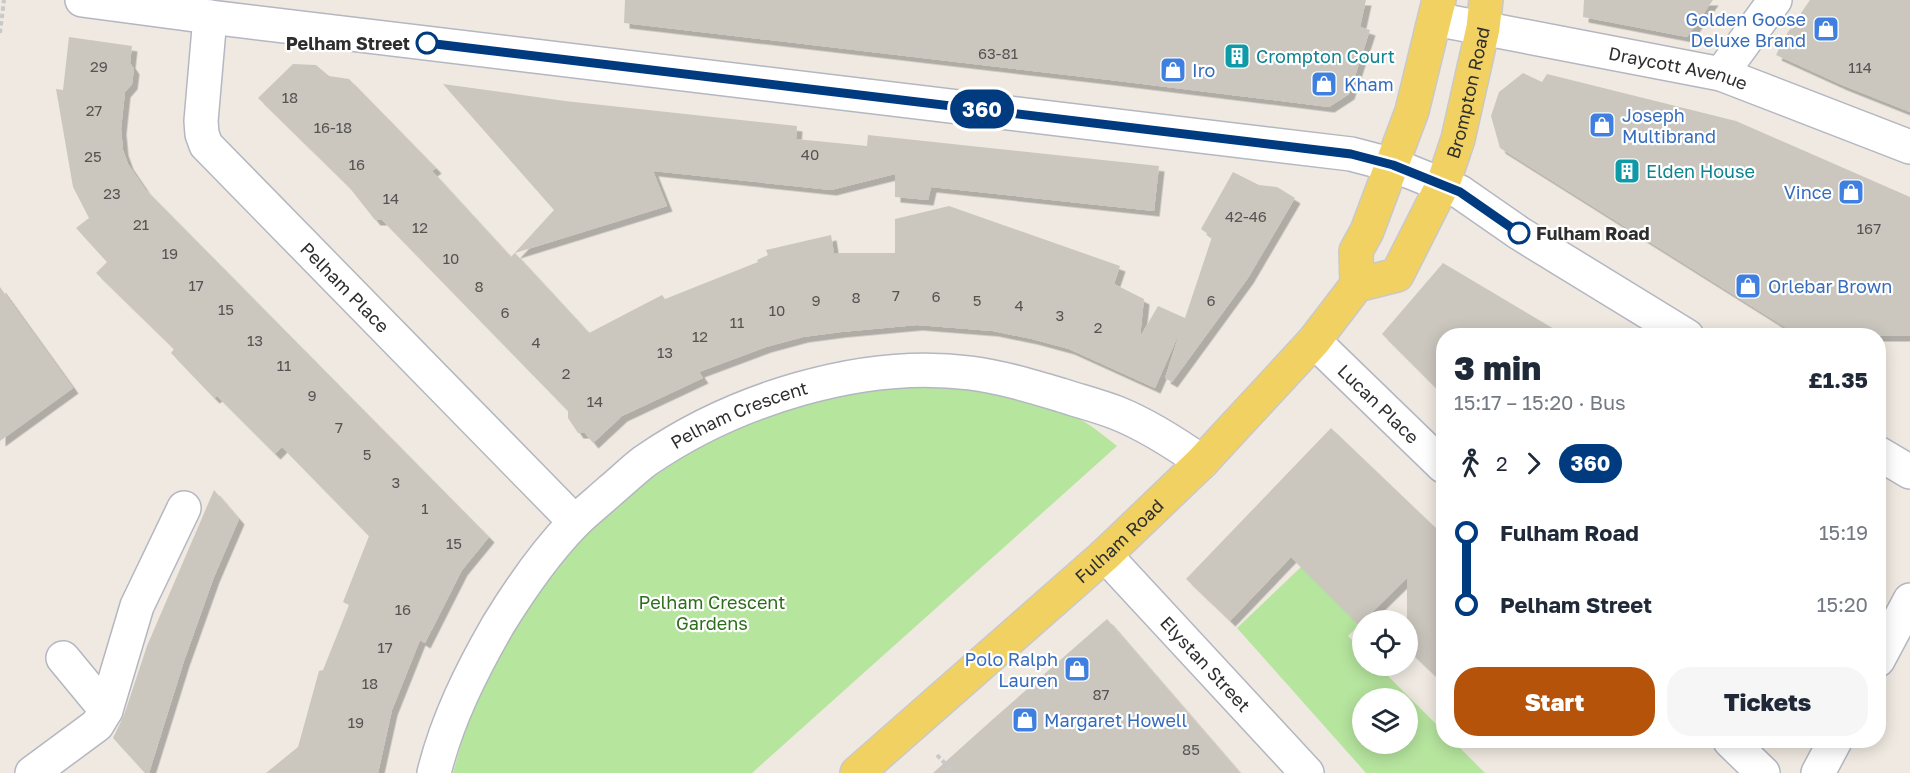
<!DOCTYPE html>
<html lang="en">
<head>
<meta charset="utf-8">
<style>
	body { margin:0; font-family:"Golos Text",sans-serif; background:#f6f6f7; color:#1f2937; height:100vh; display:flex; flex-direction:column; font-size:22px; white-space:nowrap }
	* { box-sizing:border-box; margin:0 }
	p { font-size:20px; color:#747a83 }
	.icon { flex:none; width:33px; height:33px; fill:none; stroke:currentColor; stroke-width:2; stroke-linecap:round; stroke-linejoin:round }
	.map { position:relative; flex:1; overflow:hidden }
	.drawer { position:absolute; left:1436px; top:328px; width:450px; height:420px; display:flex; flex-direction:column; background:#fff; border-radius:24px; box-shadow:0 3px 15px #0003 }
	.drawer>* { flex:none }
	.badge { padding:0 12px; border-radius:20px; font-size:21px; line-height:39px }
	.buttons { position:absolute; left:1352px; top:610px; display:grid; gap:12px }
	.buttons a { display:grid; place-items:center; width:66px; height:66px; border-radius:50%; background:#fff; box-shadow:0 3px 15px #0003; font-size:30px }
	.map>.badge { position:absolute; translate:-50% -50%; box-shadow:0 0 0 3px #fff }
	.legs { display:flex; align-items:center; gap:9px; height:66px; padding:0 18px; font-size:20px }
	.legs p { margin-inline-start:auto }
	.summary { display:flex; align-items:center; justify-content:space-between; height:102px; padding:0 18px }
	h1 { font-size:33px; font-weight:800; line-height:45px }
	.primary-button { display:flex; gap:12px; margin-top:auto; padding:12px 18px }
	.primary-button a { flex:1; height:69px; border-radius:24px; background:#b45309; color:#fff; font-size:24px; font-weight:800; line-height:69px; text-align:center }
	.primary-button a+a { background:#f6f6f7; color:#1f2937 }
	ul { padding:0 18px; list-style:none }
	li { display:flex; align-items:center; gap:21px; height:72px; font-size:22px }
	li i { display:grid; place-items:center; width:9px; height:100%; margin:0 8px; background:currentColor }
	li i::after { content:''; width:15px; height:15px; margin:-8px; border:4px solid; border-radius:50%; background:#fff }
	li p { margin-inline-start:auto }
	li:first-child i { background:linear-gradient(#0000 50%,currentColor 0) }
	li:last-child i { background:linear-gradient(currentColor 50%,#0000 0) }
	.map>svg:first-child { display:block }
	.green { fill:#b6e59e; fill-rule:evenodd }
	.building { fill:#cbc7bf; filter:url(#shadow) }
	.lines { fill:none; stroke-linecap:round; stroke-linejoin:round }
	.minor-casing { stroke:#b4b7c1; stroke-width:36 }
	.major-casing { stroke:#c9c9c9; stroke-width:36 }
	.path { stroke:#c9c9c9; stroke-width:4; stroke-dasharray:4.5 3; stroke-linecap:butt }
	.minor { stroke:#fff; stroke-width:33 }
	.major { stroke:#f2d163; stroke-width:33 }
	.line-1-casing { stroke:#fff; stroke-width:14 }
	.line-1 { stroke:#003b80; stroke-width:9 }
	.stop-1-dot { fill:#fff; stroke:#003b80; stroke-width:3 }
	.labels { text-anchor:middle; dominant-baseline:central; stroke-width:4.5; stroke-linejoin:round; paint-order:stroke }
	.number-label { font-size:15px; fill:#555452 }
	.shop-label { font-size:18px; fill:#366cbe; stroke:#fff; text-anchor:start }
	.stop-label { font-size:18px; font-weight:bold; fill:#2e2e2e; stroke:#fff; text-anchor:end }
	.culture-label { font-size:18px; fill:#0d838f; stroke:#fff; text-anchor:start }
	.street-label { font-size:18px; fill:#2e2e2e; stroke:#fff }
	.park-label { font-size:18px; fill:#2c6e1b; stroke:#fff }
</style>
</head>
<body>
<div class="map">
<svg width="1910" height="773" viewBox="0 0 1910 773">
	<defs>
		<filter id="shadow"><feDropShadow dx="5.5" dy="5.5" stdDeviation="0" flood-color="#0004"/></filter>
	</defs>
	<rect width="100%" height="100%" fill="#efe9e1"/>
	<!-- green -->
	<g class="green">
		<path d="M 940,384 C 984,390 1029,399 1071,415 C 1088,422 1103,435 1117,446 L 752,773 L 453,773 L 466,726 L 495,664 L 528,608 L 569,551 L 615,503 L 711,438 L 754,416 L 845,391 Z"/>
		<path d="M 1301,567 L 1359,625 L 1348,636 L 1362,650 L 1362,666 L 1378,666 L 1443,731 L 1443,741 L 1453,741 L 1485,773 L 1366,773 L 1237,628 ZM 1362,699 L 1407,699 L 1407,744 L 1362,744 Z"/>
	</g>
	<!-- building -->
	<g class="building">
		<path d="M 625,0 L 1366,0 L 1360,27 L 1370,30 L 1349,94 L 1329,107 L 1110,80 L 624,23 Z"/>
		<path d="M 1584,0 L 1713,0 L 1687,37 L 1583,17 Z"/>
		<path d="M 1810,0 L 1910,0 L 1910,112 L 1842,85 L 1776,55 L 1784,38 Z"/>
		<path d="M 69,37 L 132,46 L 130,63 L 134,69 L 132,84 L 125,92 L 121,129 L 123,150 L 128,164 L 145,189 L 489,537 L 462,570 L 425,643 L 420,640 L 392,710 L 378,773 L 266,773 L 298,747 L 319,671 L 323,670 L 349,605 L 343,602 L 369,536 L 282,447 L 275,454 L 217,396 L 214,398 L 171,353 L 174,349 L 96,273 L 107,262 L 76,228 L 89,218 L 73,187 L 56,89 L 63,90 Z"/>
		<path d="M 293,64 L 316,65 L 329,76 L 349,79 L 436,168 L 432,171 L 511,257 L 554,210 L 443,84 L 565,101 L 797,126 L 796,139 L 867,146 L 868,135 L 1159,166 L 1154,211 L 931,187 L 928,200 L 895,197 L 895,174 L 831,190 L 653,171 L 667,206 L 515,253 L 589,333 L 662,295 L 665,299 L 758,262 L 757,260 L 768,255 L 766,250 L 831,235 L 834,253 L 895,253 L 895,219 L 949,206 L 1120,266 L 1114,284 L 1144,299 L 1140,337 L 1158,306 L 1185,318 L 1212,237 L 1201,229 L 1233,172 L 1259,185 L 1277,187 L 1295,198 L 1248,278 L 1172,382 L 1165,378 L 1181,329 L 1155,388 L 1069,349 L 1032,339 L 993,331 L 917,325 L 841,332 L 803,337 L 766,347 L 699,372 L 703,378 L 622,416 L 593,443 L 585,433 L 578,433 L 568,418 L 568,411 L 382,220 L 375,220 L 349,187 L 258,98 Z"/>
		<path d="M 1523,73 L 1542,82 L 1547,74 L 1736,121 L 1910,197 L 1910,336 L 1799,336 L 1500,148 L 1491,116 L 1499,92 Z"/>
		<path d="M 1443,263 L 1566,336 L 1443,336 L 1443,395 L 1382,334 Z"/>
		<path d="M 0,287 L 73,388 L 0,441 Z"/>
		<path d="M 1331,428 L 1443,535 L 1443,683 L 1407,649 L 1407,578 L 1359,625 L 1291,557 L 1230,621 L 1186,579 Z"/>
		<path d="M 214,490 L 239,519 L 214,577 L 184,661 L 149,773 L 145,773 L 113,738 L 124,715 L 147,646 Z"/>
		<path d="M 1107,619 L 1240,773 L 933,773 L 992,720 Z"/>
	</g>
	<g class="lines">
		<!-- minor casing -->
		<g class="minor-casing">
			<g id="minor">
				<path d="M 82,0 L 210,17 L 1351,154 L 1393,165 L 1460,192 L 1519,233 L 1687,336"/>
				<path id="s1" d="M 210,17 L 201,121 L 202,134 L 206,145 L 575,522"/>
				<path id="s2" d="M 1435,19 L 1721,74 L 1910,147"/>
				<path d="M 1721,74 L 1775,0"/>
				<path id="s3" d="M 1314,341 L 1443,466"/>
				<path d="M 1878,453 L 1910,472"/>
				<path id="s4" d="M 1105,555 L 1307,773"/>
				<path d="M 63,658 L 106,710"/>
				<path d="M 1878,660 L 1910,600"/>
				<path d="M 1730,741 L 1763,773"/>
				<path d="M 32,773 L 97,725 L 106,710 L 137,606 L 184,508"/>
				<path id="s5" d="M 434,773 C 447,720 471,672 498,625 C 520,589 545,553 574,523 C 586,511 599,501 611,490 C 622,481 633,470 645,461 C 733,400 862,359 970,373 C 1001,377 1031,386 1061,395 C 1079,401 1099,406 1117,413 C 1147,425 1175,443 1202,462"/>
				<path d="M 1818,773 L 1835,741"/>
			</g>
		</g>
		<!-- major casing -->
		<g class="major-casing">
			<g id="major">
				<path id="s6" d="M 1357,285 L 1397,275 L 1443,184 L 1458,139 L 1483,28 L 1486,0"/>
				<path id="s7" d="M 857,773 L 1105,555 L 1202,462 L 1314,341 L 1353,290 L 1357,285 L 1356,251 L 1367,231 L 1412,111 L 1439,0"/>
			</g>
		</g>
		<!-- path -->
		<g class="path">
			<path d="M 0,33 L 4,0"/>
			<path d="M 937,755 L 954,773"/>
		</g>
		<!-- minor -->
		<use href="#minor" class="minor"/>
		<!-- major -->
		<use href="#major" class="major"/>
	</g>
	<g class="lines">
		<!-- line-1 casing -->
		<g class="line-1-casing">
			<path id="line-1" d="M 427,43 L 1351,154 L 1393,165 L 1460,192 L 1519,233"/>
		</g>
		<!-- line-1 -->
		<use href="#line-1" class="line-1"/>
	</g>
	<!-- icons -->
	<defs>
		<g id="shop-square" transform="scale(1.35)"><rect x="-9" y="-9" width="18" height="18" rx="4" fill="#3f7fe0" stroke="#fff"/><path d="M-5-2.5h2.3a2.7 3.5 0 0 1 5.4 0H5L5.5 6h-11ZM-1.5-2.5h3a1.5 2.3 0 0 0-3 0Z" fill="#fff"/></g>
		<g id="building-square" transform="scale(1.35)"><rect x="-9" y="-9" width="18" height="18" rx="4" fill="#0f9aa8" stroke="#fff"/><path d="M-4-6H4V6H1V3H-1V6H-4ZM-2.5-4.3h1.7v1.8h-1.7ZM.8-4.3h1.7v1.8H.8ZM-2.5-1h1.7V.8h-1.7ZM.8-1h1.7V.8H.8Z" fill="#fff"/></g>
	</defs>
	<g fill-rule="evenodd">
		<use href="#shop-square" x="1826" y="29"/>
		<use href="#building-square" x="1237" y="56"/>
		<use href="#shop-square" x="1173" y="70"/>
		<use href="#shop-square" x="1324" y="84"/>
		<use href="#shop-square" x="1602" y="125"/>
		<use href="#building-square" x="1627" y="171"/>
		<use href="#shop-square" x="1851" y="192"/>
		<use href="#shop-square" x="1748" y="286"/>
		<use href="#shop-square" x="1077" y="669"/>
		<use href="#shop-square" x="1025" y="720"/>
	</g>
	<!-- markers -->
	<g class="stop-1-dot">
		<circle cx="427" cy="43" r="10"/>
		<circle cx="1519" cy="233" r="10"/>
	</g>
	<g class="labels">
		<!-- number labels -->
		<g class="number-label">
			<text x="998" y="53">63-81</text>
			<text x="99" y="66">29</text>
			<text x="1860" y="67">114</text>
			<text x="290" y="97">18</text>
			<text x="94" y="110">27</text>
			<text x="333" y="127">16-18</text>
			<text x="810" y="154">40</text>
			<text x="93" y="156">25</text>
			<text x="357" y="164">16</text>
			<text x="112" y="193">23</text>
			<text x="391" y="198">14</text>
			<text x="1246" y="216">42-46</text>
			<text x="141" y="224">21</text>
			<text x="420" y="227">12</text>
			<text x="1869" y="228">167</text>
			<text x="170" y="253">19</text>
			<text x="451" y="258">10</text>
			<text x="196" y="285">17</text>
			<text x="479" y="286">8</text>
			<text x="896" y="295">7</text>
			<text x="936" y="296">6</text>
			<text x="856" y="297">8</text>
			<text x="816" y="300">9</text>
			<text x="977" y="300">5</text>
			<text x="1211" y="300">6</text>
			<text x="1019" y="305">4</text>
			<text x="226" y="309">15</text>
			<text x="777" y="310">10</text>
			<text x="505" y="312">6</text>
			<text x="1060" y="315">3</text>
			<text x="737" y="322">11</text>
			<text x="1098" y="327">2</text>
			<text x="700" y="336">12</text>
			<text x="255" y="340">13</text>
			<text x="536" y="342">4</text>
			<text x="665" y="352">13</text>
			<text x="284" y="365">11</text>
			<text x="566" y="373">2</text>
			<text x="312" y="395">9</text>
			<text x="595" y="401">14</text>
			<text x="339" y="427">7</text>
			<text x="367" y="454">5</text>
			<text x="396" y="482">3</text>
			<text x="425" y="508">1</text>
			<text x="454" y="543">15</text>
			<text x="403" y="609">16</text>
			<text x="385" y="647">17</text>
			<text x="370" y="683">18</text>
			<text x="1101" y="694">87</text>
			<text x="356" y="722">19</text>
			<text x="1191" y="749">85</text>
		</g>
		<!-- shop labels -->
		<g class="shop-label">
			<text x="1806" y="19" text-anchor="end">Golden Goose<tspan x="1806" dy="21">Deluxe Brand</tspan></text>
			<text x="1192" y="70">Iro</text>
			<text x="1344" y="84">Kham</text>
			<text x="1622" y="115">Joseph<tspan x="1622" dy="21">Multibrand</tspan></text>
			<text x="1832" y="192" text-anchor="end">Vince</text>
			<text x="1768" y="286">Orlebar Brown</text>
			<text x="1058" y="659" text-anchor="end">Polo Ralph<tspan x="1058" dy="21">Lauren</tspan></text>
			<text x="1044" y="720">Margaret Howell</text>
		</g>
		<!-- stop labels -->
		<g class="stop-label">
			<text x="410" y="43">Pelham Street</text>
			<text x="1536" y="233" text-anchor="start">Fulham Road</text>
		</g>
		<!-- culture labels -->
		<g class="culture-label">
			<text x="1256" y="56">Crompton Court</text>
			<text x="1646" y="171">Elden House</text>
		</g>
		<!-- street labels -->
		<g class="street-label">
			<text stroke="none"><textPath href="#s2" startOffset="248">Draycott Avenue</textPath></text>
			<text stroke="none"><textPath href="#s6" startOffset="238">Brompton Road</textPath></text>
			<text stroke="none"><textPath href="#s1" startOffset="328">Pelham Place</textPath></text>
			<text stroke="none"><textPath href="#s3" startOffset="90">Lucan Place</textPath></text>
			<text stroke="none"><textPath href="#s5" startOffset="489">Pelham Crescent</textPath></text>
			<text stroke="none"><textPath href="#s7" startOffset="350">Fulham Road</textPath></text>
			<text stroke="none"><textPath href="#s4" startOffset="148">Elystan Street</textPath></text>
		</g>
		<!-- park labels -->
		<g class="park-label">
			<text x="712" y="602">Pelham Crescent<tspan x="712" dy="21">Gardens</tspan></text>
		</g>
	</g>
</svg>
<div class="buttons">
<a><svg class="icon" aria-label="locate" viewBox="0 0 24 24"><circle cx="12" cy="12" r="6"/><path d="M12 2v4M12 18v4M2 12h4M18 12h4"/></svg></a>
<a><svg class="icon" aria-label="layers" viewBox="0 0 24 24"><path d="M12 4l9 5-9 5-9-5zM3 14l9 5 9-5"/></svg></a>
</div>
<b class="badge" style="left:982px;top:109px;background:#003b80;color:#fff">360</b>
<section class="drawer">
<div class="summary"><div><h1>3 min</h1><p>15:17 – 15:20 · Bus</p></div><b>£1.35</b></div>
<div class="legs"><svg class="icon" aria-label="walk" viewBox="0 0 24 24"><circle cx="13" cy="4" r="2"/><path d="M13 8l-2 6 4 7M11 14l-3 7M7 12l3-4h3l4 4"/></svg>2<svg class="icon" aria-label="forward" viewBox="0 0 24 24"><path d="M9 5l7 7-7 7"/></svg><b class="badge" style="background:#003b80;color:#fff">360</b></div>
<ul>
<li><i style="color:#003b80"></i><b>Fulham Road</b><p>15:19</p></li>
<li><i style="color:#003b80"></i><b>Pelham Street</b><p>15:20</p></li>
</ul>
<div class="primary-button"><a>Start</a><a>Tickets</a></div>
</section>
</div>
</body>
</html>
